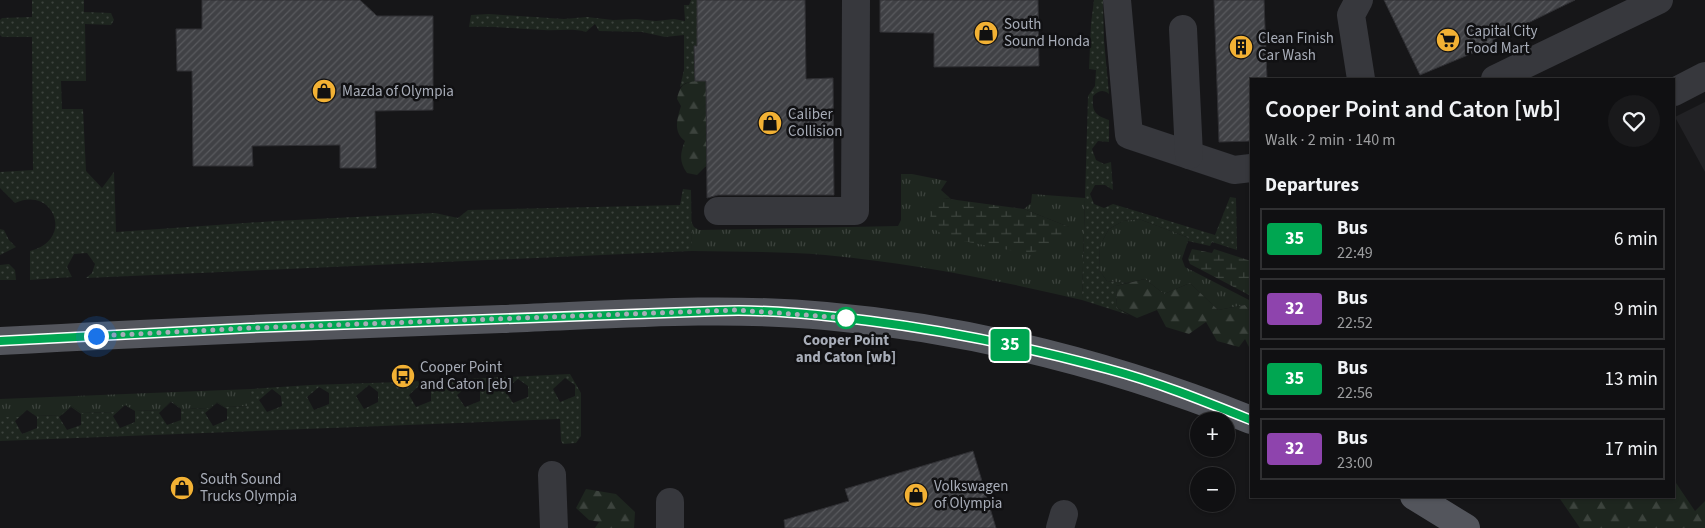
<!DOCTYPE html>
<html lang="en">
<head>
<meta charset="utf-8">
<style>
	body { margin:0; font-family:"Source Sans 3",sans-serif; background:#19191b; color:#f1f3f6; height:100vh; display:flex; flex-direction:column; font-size:19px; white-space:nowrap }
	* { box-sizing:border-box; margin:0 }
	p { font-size:16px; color:#9c9d9f }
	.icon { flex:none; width:28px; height:28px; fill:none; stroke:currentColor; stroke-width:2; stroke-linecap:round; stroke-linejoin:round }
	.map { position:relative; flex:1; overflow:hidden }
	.drawer { position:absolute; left:1250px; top:78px; width:425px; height:420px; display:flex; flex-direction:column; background:#101012; border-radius:0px; box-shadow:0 1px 4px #0004,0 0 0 1px #303032 }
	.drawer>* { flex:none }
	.badge { padding:0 10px; border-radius:4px; font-size:18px; line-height:32px }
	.buttons { position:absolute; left:1190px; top:412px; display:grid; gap:10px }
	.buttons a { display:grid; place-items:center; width:45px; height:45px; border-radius:50%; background:#101012; box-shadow:0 1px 4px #0004,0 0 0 1px #303032; font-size:25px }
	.you { position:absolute; width:25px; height:25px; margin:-12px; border:4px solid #fff; border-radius:50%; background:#1a73e8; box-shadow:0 0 0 8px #1a73e833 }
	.map>.badge { position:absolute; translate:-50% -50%; box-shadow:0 0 0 2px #fff }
	h2 { padding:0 15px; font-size:19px; line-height:45px }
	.round { display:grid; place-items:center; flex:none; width:52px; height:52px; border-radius:26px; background:#19191b }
	.overview { display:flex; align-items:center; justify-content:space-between; height:85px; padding:0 15px }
	h1 { font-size:24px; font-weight:600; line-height:38px }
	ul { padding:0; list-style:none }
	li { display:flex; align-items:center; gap:15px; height:62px; margin:0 10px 8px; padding:0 5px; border:2px solid #303032; border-radius:0px }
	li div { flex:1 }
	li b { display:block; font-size:19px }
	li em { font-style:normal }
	li .badge { min-width:55px; font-weight:700; text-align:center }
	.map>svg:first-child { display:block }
	.built { fill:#222225 }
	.grass { fill:url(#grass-tufts) }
	.forest { fill:url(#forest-firs) }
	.wetland { fill:url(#wetland-marsh) }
	.garden { fill:url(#garden-dots); fill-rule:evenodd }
	.building { fill:url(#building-hatch); stroke:#303034 }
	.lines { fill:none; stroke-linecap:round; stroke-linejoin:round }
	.minor { stroke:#37383d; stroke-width:28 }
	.major { stroke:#53555c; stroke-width:28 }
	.line-casing { stroke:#fff; stroke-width:11 }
	.line { stroke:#00a651; stroke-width:8 }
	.walk { stroke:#a8adb8; stroke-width:5; stroke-dasharray:0 9 }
	.stop-dot { fill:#fff; stroke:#00a651; stroke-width:2.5 }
	.labels { text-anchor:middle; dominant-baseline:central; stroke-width:5; stroke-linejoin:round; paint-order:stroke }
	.poi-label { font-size:15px; fill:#a8adb8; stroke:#111113; text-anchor:start }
	.stop-label { font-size:15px; font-weight:bold; fill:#a8adb8; stroke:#111113 }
</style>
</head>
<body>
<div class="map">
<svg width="1705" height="528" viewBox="0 0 1705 528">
	<defs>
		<pattern id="grass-tufts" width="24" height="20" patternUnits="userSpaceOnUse" patternTransform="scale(1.25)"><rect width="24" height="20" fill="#1e261f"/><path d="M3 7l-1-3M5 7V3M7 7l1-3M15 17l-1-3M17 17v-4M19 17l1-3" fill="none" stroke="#3c433d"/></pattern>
		<pattern id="forest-firs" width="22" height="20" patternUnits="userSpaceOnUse" patternTransform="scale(1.25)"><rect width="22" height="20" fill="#1e261f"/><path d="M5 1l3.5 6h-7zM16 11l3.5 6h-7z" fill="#3c433d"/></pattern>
		<pattern id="wetland-marsh" width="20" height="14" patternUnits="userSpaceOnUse" patternTransform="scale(1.25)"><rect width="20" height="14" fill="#1e261f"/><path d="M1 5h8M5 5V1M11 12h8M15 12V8" fill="none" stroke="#3c433d"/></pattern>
		<pattern id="garden-dots" width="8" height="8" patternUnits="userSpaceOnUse" patternTransform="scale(1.25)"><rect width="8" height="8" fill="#1e261f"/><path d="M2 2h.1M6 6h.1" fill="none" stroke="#3c433d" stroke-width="1.8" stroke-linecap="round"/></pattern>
		<pattern id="building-hatch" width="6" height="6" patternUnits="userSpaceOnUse" patternTransform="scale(1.25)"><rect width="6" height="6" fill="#404145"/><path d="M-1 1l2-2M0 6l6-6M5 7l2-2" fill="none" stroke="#595a5e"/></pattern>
	</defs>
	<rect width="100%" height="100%" fill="#161618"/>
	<!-- built -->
	<path class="built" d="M 1705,102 L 1705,172 L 1675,117 Z"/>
	<!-- grass -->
	<g class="grass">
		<path d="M 901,174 L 912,174 L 947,181 L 941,190 L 951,199 L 942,198 L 1069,227 L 1024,209 L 1031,203 L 1032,194 L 1085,198 L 1082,300 C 997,280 912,263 825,255 C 781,251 736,252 692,251 L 691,221 L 694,227 L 699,230 L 898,226 L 901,220 Z"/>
		<path d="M 1139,219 L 1189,238 L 1182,259 L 1185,267 L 1251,301 L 1251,313 L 1245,305 L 1218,310 L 1190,283 L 1164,294 L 1145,279 L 1127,283 L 1107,281 L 1099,270 L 1100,245 L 1109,229 L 1123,221 Z"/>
		<path d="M 251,389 L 250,406 L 225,407 L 217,402 L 210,408 L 182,409 L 171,401 L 162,410 L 135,411 L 125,405 L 116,412 L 82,413 L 71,406 L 62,415 L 36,416 L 27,410 L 19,417 L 0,417 L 0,399 Z"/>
	</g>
	<!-- forest -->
	<g class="forest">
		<path d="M 695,81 L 706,81 L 707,165 L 697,175 L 687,173 C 679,162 680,153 685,141 C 673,132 677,119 681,106 L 677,99 C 680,87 682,83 695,81 Z"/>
		<path d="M 1145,279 L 1164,294 L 1190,283 L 1218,310 L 1245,305 L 1251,313 L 1251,351 L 1245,339 L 1239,347 L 1217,341 L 1206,322 L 1189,334 L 1166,327 L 1157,310 L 1137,318 L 1117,308 L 1116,286 Z"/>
		<path d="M 1674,480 L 1695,511 L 1705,501 L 1705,528 L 1580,528 L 1558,496 L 1674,496 Z"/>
		<path d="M 586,489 L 616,494 L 635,512 L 634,528 L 595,528 L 599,522 L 589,520 L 576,508 Z"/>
	</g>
	<!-- wetland -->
	<g class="wetland">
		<path d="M 942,198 L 1024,209 L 1069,227 L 1047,250 L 1024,253 L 948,238 L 931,227 L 930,206 Z"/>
		<path d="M 1192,249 L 1212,253 L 1214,249 L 1251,261 L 1251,296 L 1190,264 L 1188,259 Z"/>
	</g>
	<!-- garden -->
	<g class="garden">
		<path d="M 32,0 L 84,0 L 84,12 L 111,13 L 114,20 L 111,25 L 85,24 L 86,81 L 61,81 L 62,109 L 83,109 L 86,171 L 102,188 L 114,172 L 116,232 L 275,221 L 435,213 L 458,218 L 468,210 L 680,205 L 683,189 L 691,190 L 692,251 L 86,278 L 92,273 L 95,264 L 87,253 L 74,254 L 67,267 L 72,277 L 30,280 L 30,251 C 75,240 54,185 15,203 L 0,188 L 0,172 L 33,170 L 32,37 L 2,37 L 0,35 L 0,20 L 2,18 L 32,17 Z"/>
		<path d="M 691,0 L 697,0 L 705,46 L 694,47 L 695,81 L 686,83 L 680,87 L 684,70 L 684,35 L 665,37 L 642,32 L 599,31 L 595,24 L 586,32 C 573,28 558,31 544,30 C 519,29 494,26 469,27 L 471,15 L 489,14 L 564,19 L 587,17 L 613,20 L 636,19 L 656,21 L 674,19 L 685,21 L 684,5 L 689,5 Z"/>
		<path d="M 1094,0 L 1103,0 L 1104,40 L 1109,94 C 1103,89 1099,91 1093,96 C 1092,111 1094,115 1109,120 L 1109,142 L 1098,141 L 1092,149 L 1096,160 L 1104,164 L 1111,162 L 1113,190 L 1105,185 L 1095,185 L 1090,194 L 1094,204 L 1104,208 L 1113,204 L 1215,235 L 1230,197 L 1236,198 L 1237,250 L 1212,242 L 1210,246 L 1188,241 L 1189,238 L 1139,219 L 1123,221 L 1109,229 L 1100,245 L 1099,270 L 1107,281 L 1127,283 L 1116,286 L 1117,308 L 1129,315 L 1082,300 L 1088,96 L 1095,86 L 1096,70 L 1089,69 L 1091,24 Z"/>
		<path d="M 0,229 L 4,230 L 9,240 L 16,247 L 0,255 Z"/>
		<path d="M 9,264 L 15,270 L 16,280 L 0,280 L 0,265 Z"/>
		<path d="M 570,374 L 581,393 L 581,436 L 576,443 L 563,444 L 561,441 L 560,419 L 0,441 L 0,417 L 19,417 L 27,410 L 36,416 L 61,415 L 71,406 L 82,413 L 116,412 L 125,404 L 135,411 L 162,410 L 171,401 L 182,409 L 210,408 L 217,402 L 225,407 L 249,406 L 251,389 L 310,385 L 401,382 ZM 565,378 L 575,385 L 575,396 L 560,402 L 553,389 ZM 518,379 L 528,386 L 528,397 L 513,403 L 505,390 ZM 421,384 L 431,391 L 431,401 L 416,407 L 409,395 ZM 470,384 L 480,390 L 480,401 L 465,407 L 457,395 ZM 369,385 L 378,392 L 378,402 L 364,409 L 356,396 ZM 319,387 L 329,393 L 329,404 L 314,410 L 307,397 ZM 272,389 L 281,396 L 282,406 L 267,412 L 259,400 ZM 171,402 L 181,409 L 181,420 L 167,425 L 159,413 ZM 217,403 L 227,409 L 227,420 L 213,426 L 205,413 ZM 125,405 L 135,411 L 135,422 L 120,428 L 113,416 ZM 71,407 L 81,414 L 81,425 L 67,430 L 59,417 ZM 27,410 L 37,417 L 37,428 L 22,434 L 15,421 Z"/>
	</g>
	<!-- building -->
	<g class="building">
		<path d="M 202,0 L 360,0 L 377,16 L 433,16 L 433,110 L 375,111 L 376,168 L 340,168 L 340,145 L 252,146 L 253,166 L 193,166 L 192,71 L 177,71 L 176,29 L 202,29 Z"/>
		<path d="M 697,0 L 805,0 L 806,79 L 833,78 L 834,195 L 718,195 L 707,198 L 706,81 L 695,81 L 694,46 L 697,46 Z"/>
		<path d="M 880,0 L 1038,0 L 1039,66 L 934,67 L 934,33 L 880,32 Z"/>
		<path d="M 1214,0 L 1264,0 L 1267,79 L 1251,79 L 1251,141 L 1219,142 Z"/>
		<path d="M 1384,0 L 1575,0 L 1493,40 L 1492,45 L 1420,75 Z"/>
		<path d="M 973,451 L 996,528 L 785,528 L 784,520 L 849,501 L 845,489 Z"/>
	</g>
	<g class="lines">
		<!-- minor -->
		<g class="minor">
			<path d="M 1117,0 L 1129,135 L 1234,170 L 1251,168"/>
			<path d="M 1359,0 L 1351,15 L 1361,79"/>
			<path d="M 1183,29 L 1189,155"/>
			<path d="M 1495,79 L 1659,0"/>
			<path d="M 1674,92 L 1705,76"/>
			<path d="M 718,211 L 855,211 L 856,0"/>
			<path d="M 552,475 L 554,528"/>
			<path d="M 670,502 L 670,528"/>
			<path d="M 1060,528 L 1064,514"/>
		</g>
		<!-- major -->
		<g class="major">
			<path d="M 0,341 C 167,332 335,325 502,319 C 610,315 719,306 826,316 C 972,329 1116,366 1251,420"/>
			<path d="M 1414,496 L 1466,528"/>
		</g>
	</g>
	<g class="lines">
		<!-- line casing -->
		<g class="line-casing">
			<path id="line" d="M 0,341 L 250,328 L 718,311 C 769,309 820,315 870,321 C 950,331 1030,348 1108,369 C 1157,382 1204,401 1251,420"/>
		</g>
		<!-- line -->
		<use href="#line" class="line"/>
		<!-- walk -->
		<path class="walk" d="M 96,336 L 250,328 L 737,310 L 846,318"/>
	</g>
	<!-- icons -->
	<defs>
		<g id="shop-disc" transform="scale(1.25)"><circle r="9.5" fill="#f2b134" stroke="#111113"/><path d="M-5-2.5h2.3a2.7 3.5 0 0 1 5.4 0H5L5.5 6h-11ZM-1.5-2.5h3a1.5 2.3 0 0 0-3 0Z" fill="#111"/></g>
		<g id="supermarket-disc" transform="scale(1.25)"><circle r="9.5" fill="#f2b134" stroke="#111113"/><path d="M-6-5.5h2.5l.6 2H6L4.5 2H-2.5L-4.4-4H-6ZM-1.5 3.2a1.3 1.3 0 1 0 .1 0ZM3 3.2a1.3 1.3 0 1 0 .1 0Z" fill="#111"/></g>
		<g id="building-disc" transform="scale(1.25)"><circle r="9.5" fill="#f2b134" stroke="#111113"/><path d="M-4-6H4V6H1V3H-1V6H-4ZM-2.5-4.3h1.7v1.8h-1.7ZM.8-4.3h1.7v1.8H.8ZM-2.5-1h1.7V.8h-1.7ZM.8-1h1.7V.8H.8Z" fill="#111"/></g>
		<g id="bus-disc" transform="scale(1.25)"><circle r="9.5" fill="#f2b134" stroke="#111113"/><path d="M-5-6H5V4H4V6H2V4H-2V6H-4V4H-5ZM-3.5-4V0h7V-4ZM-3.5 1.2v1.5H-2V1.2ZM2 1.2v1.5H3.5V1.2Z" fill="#111"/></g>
	</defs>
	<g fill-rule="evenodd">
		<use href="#shop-disc" x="986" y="33"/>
		<use href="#supermarket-disc" x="1448" y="40"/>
		<use href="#building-disc" x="1241" y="47"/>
		<use href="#shop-disc" x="324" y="91"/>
		<use href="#shop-disc" x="770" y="123"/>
		<use href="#bus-disc" x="403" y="376"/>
		<use href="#shop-disc" x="182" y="488"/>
		<use href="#shop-disc" x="916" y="495"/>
	</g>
	<!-- markers -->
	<circle class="stop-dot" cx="846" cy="318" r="10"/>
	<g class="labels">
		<!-- poi labels -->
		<g class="poi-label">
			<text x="1004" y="24">South<tspan x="1004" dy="17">Sound Honda</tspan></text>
			<text x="1466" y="31">Capital City<tspan x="1466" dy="17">Food Mart</tspan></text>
			<text x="1258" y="38">Clean Finish<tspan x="1258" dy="17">Car Wash</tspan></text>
			<text x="342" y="91">Mazda of Olympia</text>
			<text x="788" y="114">Caliber<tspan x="788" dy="17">Collision</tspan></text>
			<text x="420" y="367">Cooper Point<tspan x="420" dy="17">and Caton [eb]</tspan></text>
			<text x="200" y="479">South Sound<tspan x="200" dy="17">Trucks Olympia</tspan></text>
			<text x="934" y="486">Volkswagen<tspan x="934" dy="17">of Olympia</tspan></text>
		</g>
		<!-- stop labels -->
		<g class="stop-label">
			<text x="846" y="340">Cooper Point<tspan x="846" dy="17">and Caton [wb]</tspan></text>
		</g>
	</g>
</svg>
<div class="buttons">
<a>+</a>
<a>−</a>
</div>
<div class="you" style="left:96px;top:336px"></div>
<b class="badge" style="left:1010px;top:345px;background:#00a651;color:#fff">35</b>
<section class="drawer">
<div class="overview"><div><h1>Cooper Point and Caton [wb]</h1><p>Walk · 2 min · 140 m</p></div><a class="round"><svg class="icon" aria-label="heart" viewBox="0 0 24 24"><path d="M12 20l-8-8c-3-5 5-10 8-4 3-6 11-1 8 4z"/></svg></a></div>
<h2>Departures</h2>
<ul>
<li><span class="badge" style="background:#00a651;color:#fff">35</span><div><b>Bus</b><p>22:49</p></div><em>6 min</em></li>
<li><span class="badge" style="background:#8e44ad;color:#fff">32</span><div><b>Bus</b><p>22:52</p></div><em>9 min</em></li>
<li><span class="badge" style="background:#00a651;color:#fff">35</span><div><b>Bus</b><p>22:56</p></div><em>13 min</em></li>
<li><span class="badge" style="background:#8e44ad;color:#fff">32</span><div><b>Bus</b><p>23:00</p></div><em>17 min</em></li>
</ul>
</section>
</div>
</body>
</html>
